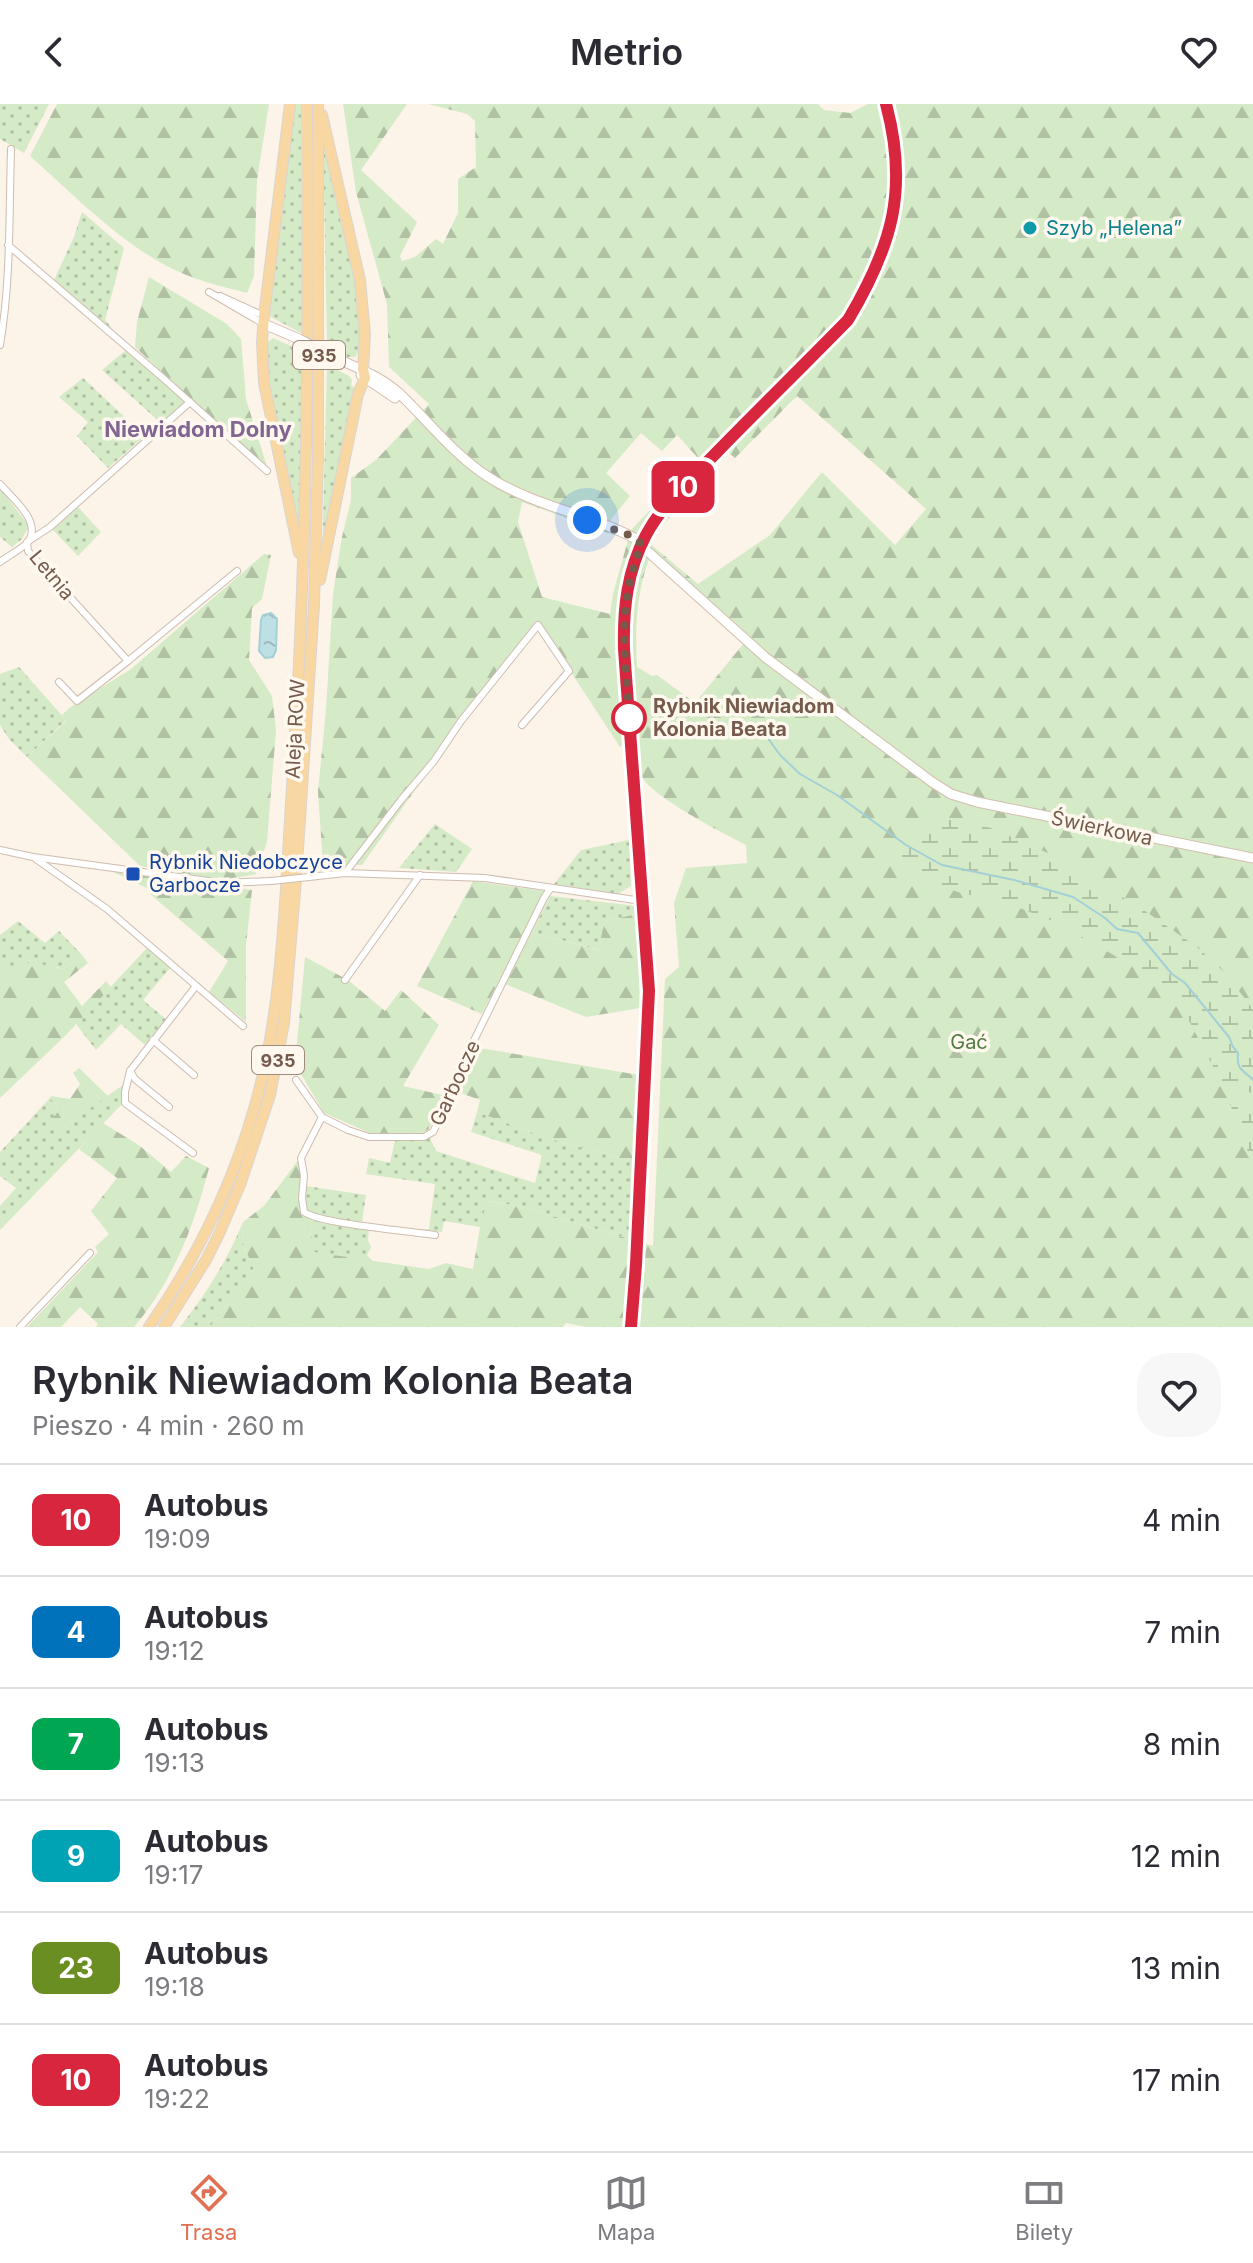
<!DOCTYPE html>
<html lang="pl">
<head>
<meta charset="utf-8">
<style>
	body { margin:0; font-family:Inter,sans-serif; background:#f7f7f7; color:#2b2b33; height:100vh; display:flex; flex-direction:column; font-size:30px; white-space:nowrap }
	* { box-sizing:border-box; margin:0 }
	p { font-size:26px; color:#7c7c81 }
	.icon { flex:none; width:44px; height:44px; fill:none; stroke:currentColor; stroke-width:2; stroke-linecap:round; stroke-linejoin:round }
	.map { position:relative; height:1223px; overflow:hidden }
	.sheet { display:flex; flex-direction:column; background:#fff; flex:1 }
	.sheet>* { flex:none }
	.badge { padding:0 16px; border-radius:12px; font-size:28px; line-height:52px }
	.you { position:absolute; width:40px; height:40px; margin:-20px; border:6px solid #fff; border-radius:50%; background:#1a73e8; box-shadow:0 0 0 12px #1a73e833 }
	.map>.badge { position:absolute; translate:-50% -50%; box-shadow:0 0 0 4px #fff }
	.round { display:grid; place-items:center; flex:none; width:84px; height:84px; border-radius:32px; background:#f7f7f7 }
	.summary { display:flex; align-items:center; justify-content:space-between; height:136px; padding:0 32px }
	h1 { font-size:38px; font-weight:600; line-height:60px }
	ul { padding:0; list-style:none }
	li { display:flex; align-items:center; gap:24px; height:112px; padding:0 32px; border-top:2px solid #e1e1e2 }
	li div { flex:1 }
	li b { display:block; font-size:30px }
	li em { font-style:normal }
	li .badge { min-width:88px; font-weight:700; text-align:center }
	header { display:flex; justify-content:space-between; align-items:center; height:104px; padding:0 32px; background:#fff; font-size:36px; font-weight:600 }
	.tab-bar { display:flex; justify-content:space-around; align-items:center; height:112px; border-top:2px solid #e1e1e2; background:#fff; font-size:22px; color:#7c7c81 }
	.tab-bar a { display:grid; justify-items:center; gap:4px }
	.tab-bar .current { color:#e17052 }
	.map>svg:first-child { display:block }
	.green { fill:url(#green-dots) }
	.forest { fill:url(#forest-firs); fill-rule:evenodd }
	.wetland { fill:url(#wetland-marsh) }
	.water { fill:url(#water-ripples); stroke:#a3d0d7; stroke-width:2 }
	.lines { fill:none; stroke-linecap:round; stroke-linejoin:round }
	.stream { stroke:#a3d0d7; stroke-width:2 }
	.street-casing { stroke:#cebcaf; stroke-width:8 }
	.secondary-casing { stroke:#d3beaf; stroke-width:11 }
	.primary-casing { stroke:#dbd4d1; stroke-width:12 }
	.street { stroke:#fff; stroke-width:6 }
	.secondary { stroke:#fff; stroke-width:9 }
	.primary { stroke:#f8d7a3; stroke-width:10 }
	.street-bridge-casing { stroke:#cebcaf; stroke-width:8; stroke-linecap:butt }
	.secondary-bridge-casing { stroke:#d3beaf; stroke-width:11; stroke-linecap:butt }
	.street-bridge { stroke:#fff; stroke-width:6 }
	.secondary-bridge { stroke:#fff; stroke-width:9 }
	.line-casing { stroke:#fff; stroke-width:18 }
	.line { stroke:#d7263d; stroke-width:12 }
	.walk { stroke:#765b4d; stroke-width:8; stroke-dasharray:0 14.4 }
	.culture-dot { fill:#0f9aa8; stroke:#fef8ef; stroke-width:3 }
	.stop-dot { fill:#fff; stroke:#d7263d; stroke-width:4 }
	.transit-dot { fill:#1a4fb4; stroke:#fef8ef; stroke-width:3 }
	.labels { text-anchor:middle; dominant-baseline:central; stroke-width:7; stroke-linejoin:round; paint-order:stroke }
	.shield { fill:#fef8ef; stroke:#9f8a7e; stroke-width:2 }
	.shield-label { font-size:18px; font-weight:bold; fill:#765b4d }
	.culture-label { font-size:20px; fill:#0d838f; stroke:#fef8ef; text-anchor:start }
	.street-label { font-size:20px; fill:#765b4d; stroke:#fef8ef }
	.stop-label { font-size:20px; font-weight:bold; fill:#765b4d; stroke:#fef8ef; text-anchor:start }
	.transit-label { font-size:20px; fill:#164399; stroke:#fef8ef; text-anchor:start }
	.park-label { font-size:20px; fill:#557b45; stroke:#fef8ef }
	.neighbourhood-label { font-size:22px; font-weight:bold; fill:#826591; stroke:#fef8ef }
</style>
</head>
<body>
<header><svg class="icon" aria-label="back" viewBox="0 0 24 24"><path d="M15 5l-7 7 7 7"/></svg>Metrio<svg class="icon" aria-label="heart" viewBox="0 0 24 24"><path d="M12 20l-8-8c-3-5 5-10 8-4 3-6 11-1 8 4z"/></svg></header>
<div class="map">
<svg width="1253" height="1223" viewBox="0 0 1253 1223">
	<defs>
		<pattern id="green-dots" width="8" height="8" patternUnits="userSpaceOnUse" patternTransform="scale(2)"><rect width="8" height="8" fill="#d5eac7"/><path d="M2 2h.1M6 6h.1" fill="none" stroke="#b1c1a4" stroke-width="1.8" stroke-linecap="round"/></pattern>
		<pattern id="forest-firs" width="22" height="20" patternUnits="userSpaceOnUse" patternTransform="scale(2)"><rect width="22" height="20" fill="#d5eac7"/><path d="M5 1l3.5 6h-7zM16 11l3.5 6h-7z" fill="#b1c1a4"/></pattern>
		<pattern id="wetland-marsh" width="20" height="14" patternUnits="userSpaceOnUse" patternTransform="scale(2)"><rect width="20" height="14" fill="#d5eac7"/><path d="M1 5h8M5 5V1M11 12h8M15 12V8" fill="none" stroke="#b1c1a4"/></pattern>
		<pattern id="water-ripples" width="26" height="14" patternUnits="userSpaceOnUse" patternTransform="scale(2)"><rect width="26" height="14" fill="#bde0e5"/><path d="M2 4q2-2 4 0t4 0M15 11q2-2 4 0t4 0" fill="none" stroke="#9eb9bc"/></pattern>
	</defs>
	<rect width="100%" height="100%" fill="#fcf4e8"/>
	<!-- green -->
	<g class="green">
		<path d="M 0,0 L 49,0 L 24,49 L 0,35 Z"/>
		<path d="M 294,0 L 301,0 L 303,230 L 269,212 Z"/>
		<path d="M 323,32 C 331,68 377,229 355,253 L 347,253 L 327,243 Z"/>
		<path d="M 82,108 L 124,144 L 105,216 L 111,223 L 110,225 L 54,176 L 74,133 Z"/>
		<path d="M 273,234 L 302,247 L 300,436 L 268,279 L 266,240 Z"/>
		<path d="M 126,246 L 186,297 L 162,320 L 102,266 Z"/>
		<path d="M 327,260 L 349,272 L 352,276 L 351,281 L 355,284 L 322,456 Z"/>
		<path d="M 83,274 L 145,332 L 108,364 L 77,332 L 88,318 L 59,293 Z"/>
		<path d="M 0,384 L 29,422 L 22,435 L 12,443 L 0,433 Z"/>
		<path d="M 77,402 L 101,428 L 78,452 L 52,425 Z"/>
		<path d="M 19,563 L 66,616 L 27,653 L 9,635 L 0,621 L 0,570 Z"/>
		<path d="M 435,720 L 472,745 L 456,768 L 399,764 Z"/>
		<path d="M 629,736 L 631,782 L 618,790 L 554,780 L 581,746 Z"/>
		<path d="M 550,792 L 637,802 L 637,810 L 605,817 L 599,846 L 532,828 Z"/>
		<path d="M 18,817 L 45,839 L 59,827 L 83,852 L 63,865 L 57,863 L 0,864 L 0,831 Z"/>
		<path d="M 147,844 L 170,864 L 143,896 L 167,916 L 146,942 L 121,920 L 96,946 L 76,920 Z"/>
		<path d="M 123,981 L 122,1000 L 0,1126 L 0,1102 L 16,1084 L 0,1072 L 0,1048 L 50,994 L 60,1006 L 60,1028 L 73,1016 Z"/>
		<path d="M 477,1008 L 544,1033 L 633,1058 L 630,1135 L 519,1102 L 488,1097 L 480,1123 L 444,1117 L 442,1128 L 416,1126 L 429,1125 L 435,1080 L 366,1070 L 369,1054 L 390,1059 L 395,1036 L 430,1034 L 436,1047 L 535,1079 L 542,1051 L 471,1028 Z"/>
		<path d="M 306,1082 L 366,1091 L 362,1118 L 313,1111 L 306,1106 Z"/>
		<path d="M 311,1116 L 369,1124 L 368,1136 L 371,1143 L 367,1151 L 372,1157 L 312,1148 Z"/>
		<path d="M 243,1118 L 242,1137 L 254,1166 L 210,1223 L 180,1223 C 206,1190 227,1157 243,1118 Z"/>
	</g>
	<!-- forest -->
	<g class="forest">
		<path d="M 57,0 L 269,0 L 257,76 L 254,172 L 247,189 C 220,182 190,175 165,161 C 114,133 73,90 30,52 Z"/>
		<path d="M 343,0 L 407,0 L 361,66 L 417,118 L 400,152 L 402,157 L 415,153 L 436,135 L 443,140 L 458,109 L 458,75 L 476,63 L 475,17 L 467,10 L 428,0 L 818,0 L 824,6 L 850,9 L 868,0 L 1253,0 L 1253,1223 L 586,1223 L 566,1219 L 563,1223 L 210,1223 L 254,1166 L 242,1137 L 243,1118 L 264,1102 L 299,1055 L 302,1066 L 304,1110 L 311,1116 L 313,1148 L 429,1165 L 446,1159 L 473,1165 L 480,1123 L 487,1097 L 519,1102 L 653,1142 L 665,875 L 679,863 L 674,799 L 686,764 L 747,759 L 746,741 C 723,729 654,694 642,673 C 636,662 637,643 636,630 L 620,643 L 538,518 L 454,621 L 431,655 L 430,665 L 362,761 L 323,760 L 318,688 L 326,605 L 333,490 L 342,433 L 351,396 L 351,374 L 376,356 L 429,300 L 389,263 L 387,200 L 356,88 ZM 797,292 L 926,405 L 895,441 L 822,368 L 770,431 L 698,480 L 648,438 L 727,347 L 735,354 ZM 641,329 L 662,347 L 677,331 L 699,355 L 630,427 L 609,418 L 630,392 L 606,369 ZM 522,398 L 628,436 L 613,490 L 610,510 L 542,493 L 518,418 ZM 649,455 L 744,539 L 695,599 L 657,571 L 652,572 L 637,563 C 635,525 636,491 649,455 Z"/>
		<path d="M 149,173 L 227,220 L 241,235 L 246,295 L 268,366 L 135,243 L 137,218 Z"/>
		<path d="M 264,450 L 271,451 L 262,495 L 252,504 L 249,556 L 272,592 L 276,626 L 267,738 L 256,770 L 225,776 L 140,762 L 27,653 L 66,617 L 62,611 L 69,604 L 131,565 Z"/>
		<path d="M 113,768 L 252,786 L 246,842 L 246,918 L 209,888 L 228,857 L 150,790 L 153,787 Z"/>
		<path d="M 473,777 L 544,787 L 482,910 L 417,882 Z"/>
		<path d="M 637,810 L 640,904 L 586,913 L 505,880 L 532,828 L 598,846 L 605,817 Z"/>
		<path d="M 83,852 L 88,859 L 64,878 L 82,902 L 106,877 L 111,883 L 65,932 L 0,994 L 0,864 L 32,858 L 63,865 Z"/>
		<path d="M 305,853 L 348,876 L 385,907 L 401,886 L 439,921 L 403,982 L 447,992 L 429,1025 L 422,1029 L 370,1029 L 324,1009 L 295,960 Z"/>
		<path d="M 474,943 L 639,971 L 633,1058 L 544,1033 L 477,1008 L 480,996 L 455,987 Z"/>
		<path d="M 79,964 L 108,992 L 73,1016 L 60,1028 L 48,1019 L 60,1006 L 50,994 L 51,992 L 70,995 L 80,980 L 73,969 Z"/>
		<path d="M 103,1019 L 140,1042 L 171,1068 L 186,1052 L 209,1064 C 194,1122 173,1177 134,1223 L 96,1223 L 98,1220 L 80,1203 L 61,1223 L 27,1223 L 98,1148 L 95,1143 L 109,1130 L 91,1107 L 117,1074 L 79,1045 Z"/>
	</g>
	<!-- wetland -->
	<g class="wetland">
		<path d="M 947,714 L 991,724 L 1059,754 L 1145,807 L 1197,843 L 1225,869 L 1253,905 L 1253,989 L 1225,985 L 1186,911 L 1153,874 L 1060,820 L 1000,796 L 964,790 L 941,782 L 896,758 L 922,719 Z"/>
		<path d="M 1230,1000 L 1253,1004 L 1253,1061 Z"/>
	</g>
	<!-- water -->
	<path class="water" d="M 271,509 L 277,515 L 276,546 L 273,553 L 265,554 L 259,547 L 261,516 L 263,511 Z"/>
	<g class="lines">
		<!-- stream -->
		<path class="stream" d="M 759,622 L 780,651 L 800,670 L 837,691 L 906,741 L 942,761 L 1014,776 L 1073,793 L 1105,814 L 1117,825 L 1138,829 L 1172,870 L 1185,879 L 1229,933 L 1233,943 L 1238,949 C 1236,967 1244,966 1253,976"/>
		<!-- street casing -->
		<g class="street-casing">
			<g id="street">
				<path d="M 8,141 L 163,274 L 267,367"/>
				<path d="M 209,188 L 264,220"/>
				<path d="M 220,192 L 264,212"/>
				<path d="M 0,241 C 11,177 9,110 11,45"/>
				<path d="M 190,298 L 50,423 L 27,438 L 28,447 L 128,557 L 237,467"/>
				<path d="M 0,380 C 12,394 44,419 27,439 C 20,446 8,452 0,458"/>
				<path d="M 59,578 L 77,597 L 128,557"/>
				<path d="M 0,746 L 33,753 L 223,779 L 271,777"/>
				<path d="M 36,755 L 107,805 L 243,922"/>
				<path d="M 345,769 L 401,696 L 434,657 L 461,617 L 538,521 L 569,567 L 522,621"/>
				<path d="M 309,773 L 345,769 L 485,774 L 642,797"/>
				<path d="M 345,876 L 420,771"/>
				<path d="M 153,936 L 194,971"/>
				<path d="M 130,967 L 125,988 L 125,999 L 193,1049"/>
				<path d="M 296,976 L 322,1013 L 348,1026 L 369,1033 L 424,1033 L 433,1028 L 448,998 L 458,969 L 544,794 L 550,785"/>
				<path d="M 169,1003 L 135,975 L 130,967 L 196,882"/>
				<path d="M 322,1013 L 301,1054 L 304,1072 L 302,1094 L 304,1108 C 321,1120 410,1127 435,1131"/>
				<path d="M 20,1223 L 90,1149"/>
			</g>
		</g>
		<!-- secondary casing -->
		<g class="secondary-casing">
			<g id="secondary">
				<path d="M 264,220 L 299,235"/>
				<path d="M 330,251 C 354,263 379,271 400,290 C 429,318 455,352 490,374 C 536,403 591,410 638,436 L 645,445 L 765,553 L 932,678 L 951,690 L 977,698 L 1253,754"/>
				<path d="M 361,271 L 395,294"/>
				<path d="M 631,1223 L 636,1161 L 649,887 L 624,545 C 623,507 627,471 643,437 C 661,400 694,372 723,343 C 764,300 806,258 848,216 C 892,141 910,86 886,0"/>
			</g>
		</g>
		<!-- primary casing -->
		<g class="primary-casing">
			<g id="primary">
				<path d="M 290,0 L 264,212 L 262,238 L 264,279 L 299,449"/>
				<path d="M 320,476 L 358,290 L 365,274 L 363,265 L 365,230 L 360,176 L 322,11"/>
				<path d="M 149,1223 C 203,1145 243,1059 264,966 C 277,907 282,846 286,785 C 290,723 293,660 297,597 C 308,398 309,199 307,0"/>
				<path d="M 164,1223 L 206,1156 L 219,1130 L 240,1081 L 270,991 L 284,919 L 296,776 L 314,501 L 318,354 L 318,0"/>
			</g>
		</g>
		<!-- street -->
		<use href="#street" class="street"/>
		<!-- secondary -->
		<use href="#secondary" class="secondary"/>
		<!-- primary -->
		<use href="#primary" class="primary"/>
		<!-- street-bridge casing -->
		<g class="street-bridge-casing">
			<path id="street-bridge" d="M 271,777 L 309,773"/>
		</g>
		<!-- secondary-bridge casing -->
		<g class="secondary-bridge-casing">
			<path id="secondary-bridge" d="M 299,235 L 330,251"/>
		</g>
		<!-- street-bridge -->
		<use href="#street-bridge" class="street-bridge"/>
		<!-- secondary-bridge -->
		<use href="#secondary-bridge" class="secondary-bridge"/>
	</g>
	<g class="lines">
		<!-- line casing -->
		<g class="line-casing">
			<path id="line" d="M 631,1223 L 636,1161 L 649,887 L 624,545 C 623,505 627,467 646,431 C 663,399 693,373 718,347 C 761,303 805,260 848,216 C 892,142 909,86 886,0"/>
		</g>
		<!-- line -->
		<use href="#line" class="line"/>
		<!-- walk -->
		<path class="walk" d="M 587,416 L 627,430 L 642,440 C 616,502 625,553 630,618 L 629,614"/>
	</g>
	<!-- markers -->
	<circle class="culture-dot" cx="1030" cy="124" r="8"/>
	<circle class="stop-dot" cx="629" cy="614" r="16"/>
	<rect class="transit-dot" x="125" y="762" width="16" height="16" rx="4"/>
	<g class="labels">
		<!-- shield labels -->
		<g class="shield">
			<rect x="293" y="237" width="52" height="28" rx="6"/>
			<rect x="252" y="942" width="52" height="28" rx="6"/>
		</g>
		<g class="shield-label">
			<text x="319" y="251">935</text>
			<text x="278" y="956">935</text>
		</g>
		<!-- culture labels -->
		<g class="culture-label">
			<text x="1046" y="124">Szyb „Helena”</text>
		</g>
		<!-- street labels -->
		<g class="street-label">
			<text transform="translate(52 471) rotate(50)">Letnia</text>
			<text transform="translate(295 625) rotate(-87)">Aleja ROW</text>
			<text transform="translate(1102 724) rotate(12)">Świerkowa</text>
			<text transform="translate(455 979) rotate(-65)">Garbocze</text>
		</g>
		<!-- stop labels -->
		<g class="stop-label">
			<text x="653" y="602">Rybnik Niewiadom<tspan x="653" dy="23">Kolonia Beata</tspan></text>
		</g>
		<!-- transit labels -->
		<g class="transit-label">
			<text x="149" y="758">Rybnik Niedobczyce<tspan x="149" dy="23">Garbocze</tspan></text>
		</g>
		<!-- park labels -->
		<g class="park-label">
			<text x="969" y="938">Gać</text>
		</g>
		<!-- neighbourhood labels -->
		<g class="neighbourhood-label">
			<text x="198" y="325">Niewiadom Dolny</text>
		</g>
	</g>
</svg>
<div class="you" style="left:587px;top:416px"></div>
<b class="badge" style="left:683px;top:383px;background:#d7263d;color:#fff">10</b>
</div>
<section class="sheet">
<div class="summary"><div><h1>Rybnik Niewiadom Kolonia Beata</h1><p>Pieszo · 4 min · 260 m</p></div><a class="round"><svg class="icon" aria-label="heart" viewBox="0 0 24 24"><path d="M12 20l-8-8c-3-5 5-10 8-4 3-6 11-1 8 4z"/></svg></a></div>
<ul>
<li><span class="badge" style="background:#d7263d;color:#fff">10</span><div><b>Autobus</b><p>19:09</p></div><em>4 min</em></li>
<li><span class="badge" style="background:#0072bc;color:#fff">4</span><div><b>Autobus</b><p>19:12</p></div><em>7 min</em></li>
<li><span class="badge" style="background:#00a651;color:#fff">7</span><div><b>Autobus</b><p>19:13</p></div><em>8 min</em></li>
<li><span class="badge" style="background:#00a3b4;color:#fff">9</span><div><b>Autobus</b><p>19:17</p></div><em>12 min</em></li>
<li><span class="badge" style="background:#6b8e23;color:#fff">23</span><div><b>Autobus</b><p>19:18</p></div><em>13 min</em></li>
<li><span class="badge" style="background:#d7263d;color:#fff">10</span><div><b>Autobus</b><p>19:22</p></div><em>17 min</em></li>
</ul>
</section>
<nav class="tab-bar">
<a class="current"><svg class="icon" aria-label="directions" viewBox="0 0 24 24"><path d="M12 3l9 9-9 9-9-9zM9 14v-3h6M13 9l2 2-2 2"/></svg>Trasa</a>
<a><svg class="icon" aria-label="map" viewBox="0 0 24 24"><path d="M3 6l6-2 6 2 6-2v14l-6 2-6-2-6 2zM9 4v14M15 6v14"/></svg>Mapa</a>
<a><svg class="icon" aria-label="tickets" viewBox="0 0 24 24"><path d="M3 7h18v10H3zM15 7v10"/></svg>Bilety</a>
</nav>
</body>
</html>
